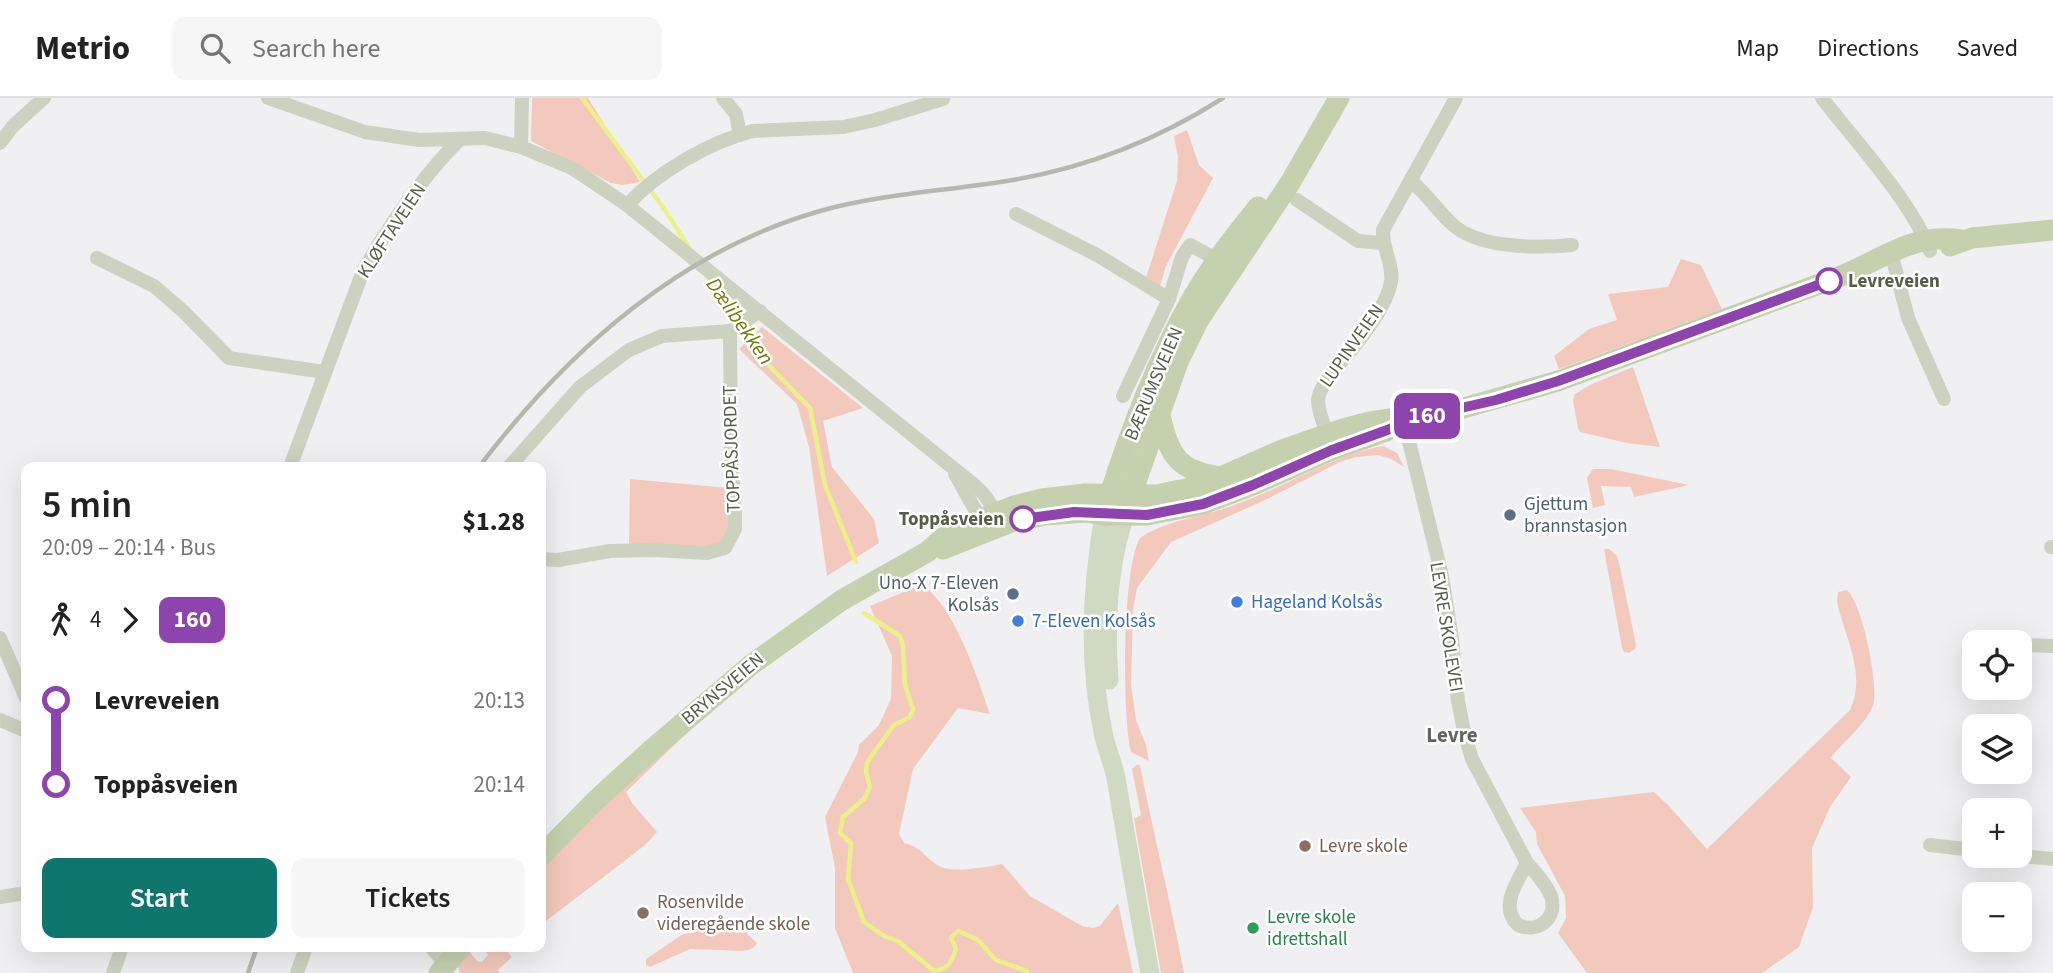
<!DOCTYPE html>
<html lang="en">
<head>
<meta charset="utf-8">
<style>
	body { margin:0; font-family:"Source Sans 3",sans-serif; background:#f6f6f6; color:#222; height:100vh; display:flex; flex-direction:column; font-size:26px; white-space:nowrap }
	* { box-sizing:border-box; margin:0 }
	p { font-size:23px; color:#767676 }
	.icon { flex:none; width:38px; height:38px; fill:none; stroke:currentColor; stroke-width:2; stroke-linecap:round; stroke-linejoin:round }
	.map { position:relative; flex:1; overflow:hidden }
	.drawer { position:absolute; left:21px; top:364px; width:525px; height:490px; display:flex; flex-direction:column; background:#fff; border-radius:14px; box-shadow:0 7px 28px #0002 }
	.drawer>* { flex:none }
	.badge { padding:0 14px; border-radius:10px; font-size:24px; line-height:46px }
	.tools { position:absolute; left:1962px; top:532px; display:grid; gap:14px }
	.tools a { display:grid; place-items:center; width:70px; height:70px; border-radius:14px; background:#fff; box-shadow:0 7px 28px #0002; font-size:35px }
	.map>.badge { position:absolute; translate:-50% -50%; box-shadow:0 0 0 4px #fff }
	.legs { display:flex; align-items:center; gap:10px; height:77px; padding:0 21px; font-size:23px }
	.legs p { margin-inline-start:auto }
	.head { display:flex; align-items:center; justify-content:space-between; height:119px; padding:0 21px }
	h1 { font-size:38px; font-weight:600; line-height:52px }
	.cta { display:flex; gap:14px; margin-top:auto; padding:14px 21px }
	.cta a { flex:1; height:80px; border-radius:14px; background:#0f766e; color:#fff; font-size:28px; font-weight:600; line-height:80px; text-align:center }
	.cta a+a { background:#f6f6f6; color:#222 }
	ul { padding:0 21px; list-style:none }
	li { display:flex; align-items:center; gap:24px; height:84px; font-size:26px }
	li i { display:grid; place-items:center; width:10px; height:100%; margin:0 9px; background:currentColor }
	li i::after { content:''; width:18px; height:18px; margin:-9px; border:5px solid; border-radius:50%; background:#fff }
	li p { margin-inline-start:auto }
	li:first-child i { background:linear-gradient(#0000 50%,currentColor 0) }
	li:last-child i { background:linear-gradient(currentColor 50%,#0000 0) }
	header { display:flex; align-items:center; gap:42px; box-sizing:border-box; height:98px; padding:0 35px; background:#fff; border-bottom:2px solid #e0e0e0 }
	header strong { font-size:33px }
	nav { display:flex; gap:38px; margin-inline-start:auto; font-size:24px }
	.search { width:490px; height:63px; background:#f6f6f6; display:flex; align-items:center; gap:18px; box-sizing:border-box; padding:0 24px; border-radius:14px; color:#767676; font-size:26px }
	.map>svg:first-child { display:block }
	.green { fill:#f2c9bc }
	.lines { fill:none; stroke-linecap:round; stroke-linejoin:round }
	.stream { stroke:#eaf187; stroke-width:4.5 }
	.minor { stroke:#cdd2c0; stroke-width:14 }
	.secondary { stroke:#d0d9c1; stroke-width:19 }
	.primary { stroke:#c4d0ae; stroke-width:21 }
	.rail { stroke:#b4b8af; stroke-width:4.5 }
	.line-1-casing { stroke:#fff; stroke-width:16 }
	.line-1 { stroke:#8e44ad; stroke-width:10 }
	.stop-1-dot { fill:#fff; stroke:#8e44ad; stroke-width:3.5 }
	.service-dot { fill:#5c6f8a; stroke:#fff; stroke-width:2.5 }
	.shop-dot { fill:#3f7fe0; stroke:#fff; stroke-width:2.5 }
	.education-dot { fill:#8d6e63; stroke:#fff; stroke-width:2.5 }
	.leisure-dot { fill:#2e9e5b; stroke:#fff; stroke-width:2.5 }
	.labels { text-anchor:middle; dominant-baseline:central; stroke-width:5; stroke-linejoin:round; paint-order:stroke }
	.street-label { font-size:19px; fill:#565e47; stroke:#fff }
	.stop-label { font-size:19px; font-weight:bold; fill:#565e47; stroke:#fff; text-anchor:start }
	.service-label { font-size:19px; fill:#4e5e75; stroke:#fff; text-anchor:start }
	.shop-label { font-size:19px; fill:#366cbe; stroke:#fff; text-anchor:start }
	.education-label { font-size:19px; fill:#785e54; stroke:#fff; text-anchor:start }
	.leisure-label { font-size:19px; fill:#27864d; stroke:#fff; text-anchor:start }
	.water-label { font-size:21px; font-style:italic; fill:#737a09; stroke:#fff }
	.neighbourhood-label { font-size:21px; font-weight:bold; fill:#61655c; stroke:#fff }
</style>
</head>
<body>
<header>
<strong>Metrio</strong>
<div class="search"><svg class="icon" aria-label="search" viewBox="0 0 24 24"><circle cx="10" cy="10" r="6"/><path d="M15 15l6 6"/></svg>Search here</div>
<nav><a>Map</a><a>Directions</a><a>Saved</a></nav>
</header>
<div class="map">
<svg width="2053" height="875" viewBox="0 0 2053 875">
	<rect width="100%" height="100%" fill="#f0f0f2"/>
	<!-- green -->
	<g class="green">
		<path d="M 532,0 L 588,0 L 640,84 L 623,87 L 611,85 L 531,43 Z"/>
		<path d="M 1187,32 L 1199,67 L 1213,80 L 1166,168 L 1159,191 L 1146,180 L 1177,83 L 1178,59 L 1174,38 Z"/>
		<path d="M 1681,161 L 1701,167 L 1722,211 L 1559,271 L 1554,258 L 1589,231 L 1617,222 L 1608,196 L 1668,189 Z"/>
		<path d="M 762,229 L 863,310 L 823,323 L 832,369 L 874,421 L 879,445 L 827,478 L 809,349 L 797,306 L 739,251 Z"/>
		<path d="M 1633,269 L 1660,349 L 1627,345 L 1580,334 L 1578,330 L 1573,302 L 1575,296 L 1590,287 Z"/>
		<path d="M 1383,348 L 1397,355 L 1404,369 L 1391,361 L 1378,357 L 1356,359 L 1340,364 L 1263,403 L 1171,444 L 1137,490 L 1133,511 L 1131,586 L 1136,622 L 1146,647 L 1149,663 L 1131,654 C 1122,618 1122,470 1140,440 C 1165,422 1207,418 1237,406 C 1287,388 1331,358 1383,348 Z"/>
		<path d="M 1593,371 L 1611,371 L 1689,387 L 1634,399 L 1631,389 L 1601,388 L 1605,407 L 1593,410 L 1587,380 Z"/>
		<path d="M 630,381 L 729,390 L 728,439 L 712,449 L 629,447 Z"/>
		<path d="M 1604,451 L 1609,451 L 1617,458 L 1620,469 L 1636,547 L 1635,551 L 1629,555 L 1624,554 L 1622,550 Z"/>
		<path d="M 921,487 C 952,502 979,583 990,616 L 958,610 L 913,671 L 899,736 L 904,745 C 923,749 926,762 941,769 C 954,775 988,769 1002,766 L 1030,798 L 1082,828 L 1093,830 L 1100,828 L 1118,805 L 1133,875 L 853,875 L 835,830 L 835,770 L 825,719 L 858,654 L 859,647 L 879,627 L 891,601 L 892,558 L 870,508 Z"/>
		<path d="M 1847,492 C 1863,507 1877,582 1874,603 C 1871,623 1842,644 1831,660 L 1851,679 L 1830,709 L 1812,750 L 1813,809 L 1799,849 L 1762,875 L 1587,875 L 1558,835 L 1566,820 L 1565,798 L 1537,746 L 1536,734 L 1520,710 L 1654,694 L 1669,708 L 1707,751 L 1850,612 C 1867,576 1845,540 1837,504 L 1838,494 Z"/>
		<path d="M 698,624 L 626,694 L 632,705 L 657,734 L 645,747 L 541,827 L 541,770 L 614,698 Z"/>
		<path d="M 1138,666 L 1140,668 C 1154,737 1171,806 1184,875 L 1161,875 L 1134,721 L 1141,717 L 1132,671 Z"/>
		<path d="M 717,825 L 742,831 L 757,845 C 754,851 749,852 743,853 L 690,851 L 650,869 L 646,867 L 646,861 L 683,836 L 696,834 L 708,826 Z"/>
		<path d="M 482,849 L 512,849 L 507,853 L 512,859 L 498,872 L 500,875 L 460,875 L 457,866 L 468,852 L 477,863 L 482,864 L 488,857 Z"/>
	</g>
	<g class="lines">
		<!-- stream -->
		<g class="stream">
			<path d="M 582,0 L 665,112 L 689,150"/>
			<path d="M 707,178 L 753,251 L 810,310 L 825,387 L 856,464"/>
			<path d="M 864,515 L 900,538 L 903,548 L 905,587 L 913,611 L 910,619 L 894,627 L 867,664 L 866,674 L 870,689 L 864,701 L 843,719 L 840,735 L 851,745 L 848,781 L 864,824 L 884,838 L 898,843 L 934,873 C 949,871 951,865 956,851 L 951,840 L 958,833 L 978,842 L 996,862 L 1027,873 L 1027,875"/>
		</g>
		<!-- minor -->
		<g class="minor">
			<path d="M 268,0 L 365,34 L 419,42 L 485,40 L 521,49 L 572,70 L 627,107 L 973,386 C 984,395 994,407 995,421"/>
			<path d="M 723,0 L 736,16 L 740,37"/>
			<path d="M 1822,0 C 1855,43 1912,104 1930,153"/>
			<path d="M 0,45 L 13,28 L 44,0"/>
			<path d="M 521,49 L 522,0"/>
			<path d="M 1411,83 C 1427,96 1437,112 1452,126 C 1478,151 1539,150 1572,147"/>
			<path d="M 1297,102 L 1358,143 L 1382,145"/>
			<path d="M 627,107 C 658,74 709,44 753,33 L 843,29 L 875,22 L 943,1"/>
			<path d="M 1016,116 L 1097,157 L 1169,201"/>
			<path d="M 1891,154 L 1908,220 L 1944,301"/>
			<path d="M 97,160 L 154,188 L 184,214 L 229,260 L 324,274"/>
			<path d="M 1123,298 L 1169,201 L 1182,159 L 1190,147 L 1224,165"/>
			<path d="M 1404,323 L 1442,478 L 1452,541 L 1458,603 L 1465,638 L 1472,661 L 1527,765 C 1536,775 1546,786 1551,798 C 1558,820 1538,836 1518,827 C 1499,809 1517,784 1527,765"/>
			<path d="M 1330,344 C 1326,331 1318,316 1318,302 C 1319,285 1347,259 1357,245 C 1370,228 1387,205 1391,184 C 1394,168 1382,150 1383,132 L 1456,0"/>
			<path d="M 290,369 L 363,173 C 390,126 422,79 460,41"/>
			<path d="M 509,369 L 580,289 L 629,252 L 662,238 L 730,233 L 760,213"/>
			<path d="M 955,376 C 962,387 977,419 985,424"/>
			<path d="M 2051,449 L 2053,449"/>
			<path d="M 541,461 L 558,462 L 610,453 L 653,452 L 707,455 L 725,450 L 735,431 L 735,414 L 731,357 L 730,233"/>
			<path d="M 0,540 L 26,600"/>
			<path d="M 1971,544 L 1974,544"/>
			<path d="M 2020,547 L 2053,548"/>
			<path d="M 0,622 L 26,633"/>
			<path d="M 1930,747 L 1974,752"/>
			<path d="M 2020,758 L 2053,761"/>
			<path d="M 0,799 L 26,795"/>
			<path d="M 431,849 L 446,866"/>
			<path d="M 113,875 L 122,849"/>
			<path d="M 297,875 L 306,849"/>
		</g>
		<!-- secondary -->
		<g class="secondary">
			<path d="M 1104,417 C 1092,487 1088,564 1103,634 C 1106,650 1113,665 1116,680 C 1127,745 1138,810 1150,875"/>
			<path d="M 1109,582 C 1105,527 1107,470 1125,417"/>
		</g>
		<!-- primary -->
		<g class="primary">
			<path d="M 1950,148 L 1972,140 L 2053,132"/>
			<path d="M 1160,317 C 1169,359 1179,374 1223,379"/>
			<path d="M 1106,409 C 1128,338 1155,266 1192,201 C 1210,169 1235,138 1258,109"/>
			<path d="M 1127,409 L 1178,264 L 1198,223 L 1290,85 L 1339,0"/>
			<path d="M 943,451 L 1014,423 L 1046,417 L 1086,414 L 1104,417 L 1147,417 L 1203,406 L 1253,387 L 1332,352 L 1386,333"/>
			<path d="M 541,758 L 595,703 L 650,653 L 751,567 L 842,502 L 927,454 L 943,440 L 967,426 L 1014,408 L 1042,401 L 1085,396 L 1156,397 L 1200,388 L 1282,352 L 1343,331 L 1370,324 L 1390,321 L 1404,323 L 1460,311 L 1558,283 L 1841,178 C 1884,161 1911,135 1961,142"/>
			<path d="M 439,875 L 461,849"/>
		</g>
		<!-- rail -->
		<g class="rail">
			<path d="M 479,369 C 569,250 687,146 835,109 C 893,95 954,92 1013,82 C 1088,69 1159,41 1223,0"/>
			<path d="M 248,875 L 257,849"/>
		</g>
	</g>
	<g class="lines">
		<!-- line-1 casing -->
		<g class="line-1-casing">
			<path id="line-1" d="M 1023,421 L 1074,414 L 1147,417 L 1203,406 L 1253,387 L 1332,352 L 1390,331 L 1404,323 L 1496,302 L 1558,283 L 1829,183"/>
		</g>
		<!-- line-1 -->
		<use href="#line-1" class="line-1"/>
	</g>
	<!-- markers -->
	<g class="stop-1-dot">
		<circle cx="1829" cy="183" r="12"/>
		<circle cx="1023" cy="421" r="12"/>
	</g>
	<g class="service-dot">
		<circle cx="1510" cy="417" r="7"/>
		<circle cx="1013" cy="496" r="7"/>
	</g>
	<g class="shop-dot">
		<circle cx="1237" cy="504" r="7"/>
		<circle cx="1018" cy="523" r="7"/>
	</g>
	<g class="education-dot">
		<circle cx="1305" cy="748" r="7"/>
		<circle cx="643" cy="815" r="7"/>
	</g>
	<circle class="leisure-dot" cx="1253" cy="830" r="7"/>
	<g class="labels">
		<!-- street labels -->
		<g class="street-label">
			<text transform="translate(392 133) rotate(-57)">KLØFTAVEIEN</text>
			<text transform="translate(1352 248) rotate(-55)">LUPINVEIEN</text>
			<text transform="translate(1154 286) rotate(-67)">BÆRUMSVEIEN</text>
			<text transform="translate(732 351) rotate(-92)">TOPPÅSJORDET</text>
			<text transform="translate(1446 529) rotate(81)">LEVRE SKOLEVEI</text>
			<text transform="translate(723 591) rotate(-40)">BRYNSVEIEN</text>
		</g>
		<!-- stop labels -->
		<g class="stop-label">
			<text x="1848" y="183">Levreveien</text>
			<text x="1004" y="421" text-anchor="end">Toppåsveien</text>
		</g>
		<!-- service labels -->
		<g class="service-label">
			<text x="1524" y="406">Gjettum<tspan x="1524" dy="22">brannstasjon</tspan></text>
			<text x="999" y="485" text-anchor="end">Uno-X 7-Eleven<tspan x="999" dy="22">Kolsås</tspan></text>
		</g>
		<!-- shop labels -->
		<g class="shop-label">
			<text x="1251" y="504">Hageland Kolsås</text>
			<text x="1032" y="523">7-Eleven Kolsås</text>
		</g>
		<!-- education labels -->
		<g class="education-label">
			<text x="1319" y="748">Levre skole</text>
			<text x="657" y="804">Rosenvilde<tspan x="657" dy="22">videregående skole</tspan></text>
		</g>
		<!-- leisure labels -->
		<g class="leisure-label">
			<text x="1267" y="819">Levre skole<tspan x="1267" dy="22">idrettshall</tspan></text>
		</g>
		<!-- water labels -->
		<g class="water-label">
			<text transform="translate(740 223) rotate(55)">Dælibekken</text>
		</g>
		<!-- neighbourhood labels -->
		<g class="neighbourhood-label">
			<text x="1452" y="637">Levre</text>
		</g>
	</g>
</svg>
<div class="tools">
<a><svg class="icon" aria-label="locate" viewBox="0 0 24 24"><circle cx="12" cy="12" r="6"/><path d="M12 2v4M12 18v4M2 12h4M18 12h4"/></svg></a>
<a><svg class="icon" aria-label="layers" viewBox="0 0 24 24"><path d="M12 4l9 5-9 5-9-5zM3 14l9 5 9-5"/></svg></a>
<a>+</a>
<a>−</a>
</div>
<b class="badge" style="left:1427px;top:318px;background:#8e44ad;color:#fff">160</b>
<section class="drawer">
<div class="head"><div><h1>5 min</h1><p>20:09 – 20:14 · Bus</p></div><b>$1.28</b></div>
<div class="legs"><svg class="icon" aria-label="walk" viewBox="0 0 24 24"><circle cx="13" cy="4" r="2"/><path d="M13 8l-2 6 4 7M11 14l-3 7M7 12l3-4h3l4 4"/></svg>4<svg class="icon" aria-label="forward" viewBox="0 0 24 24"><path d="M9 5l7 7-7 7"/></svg><b class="badge" style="background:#8e44ad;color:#fff">160</b></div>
<ul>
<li><i style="color:#8e44ad"></i><b>Levreveien</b><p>20:13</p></li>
<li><i style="color:#8e44ad"></i><b>Toppåsveien</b><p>20:14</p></li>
</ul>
<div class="cta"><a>Start</a><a>Tickets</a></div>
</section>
</div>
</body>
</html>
